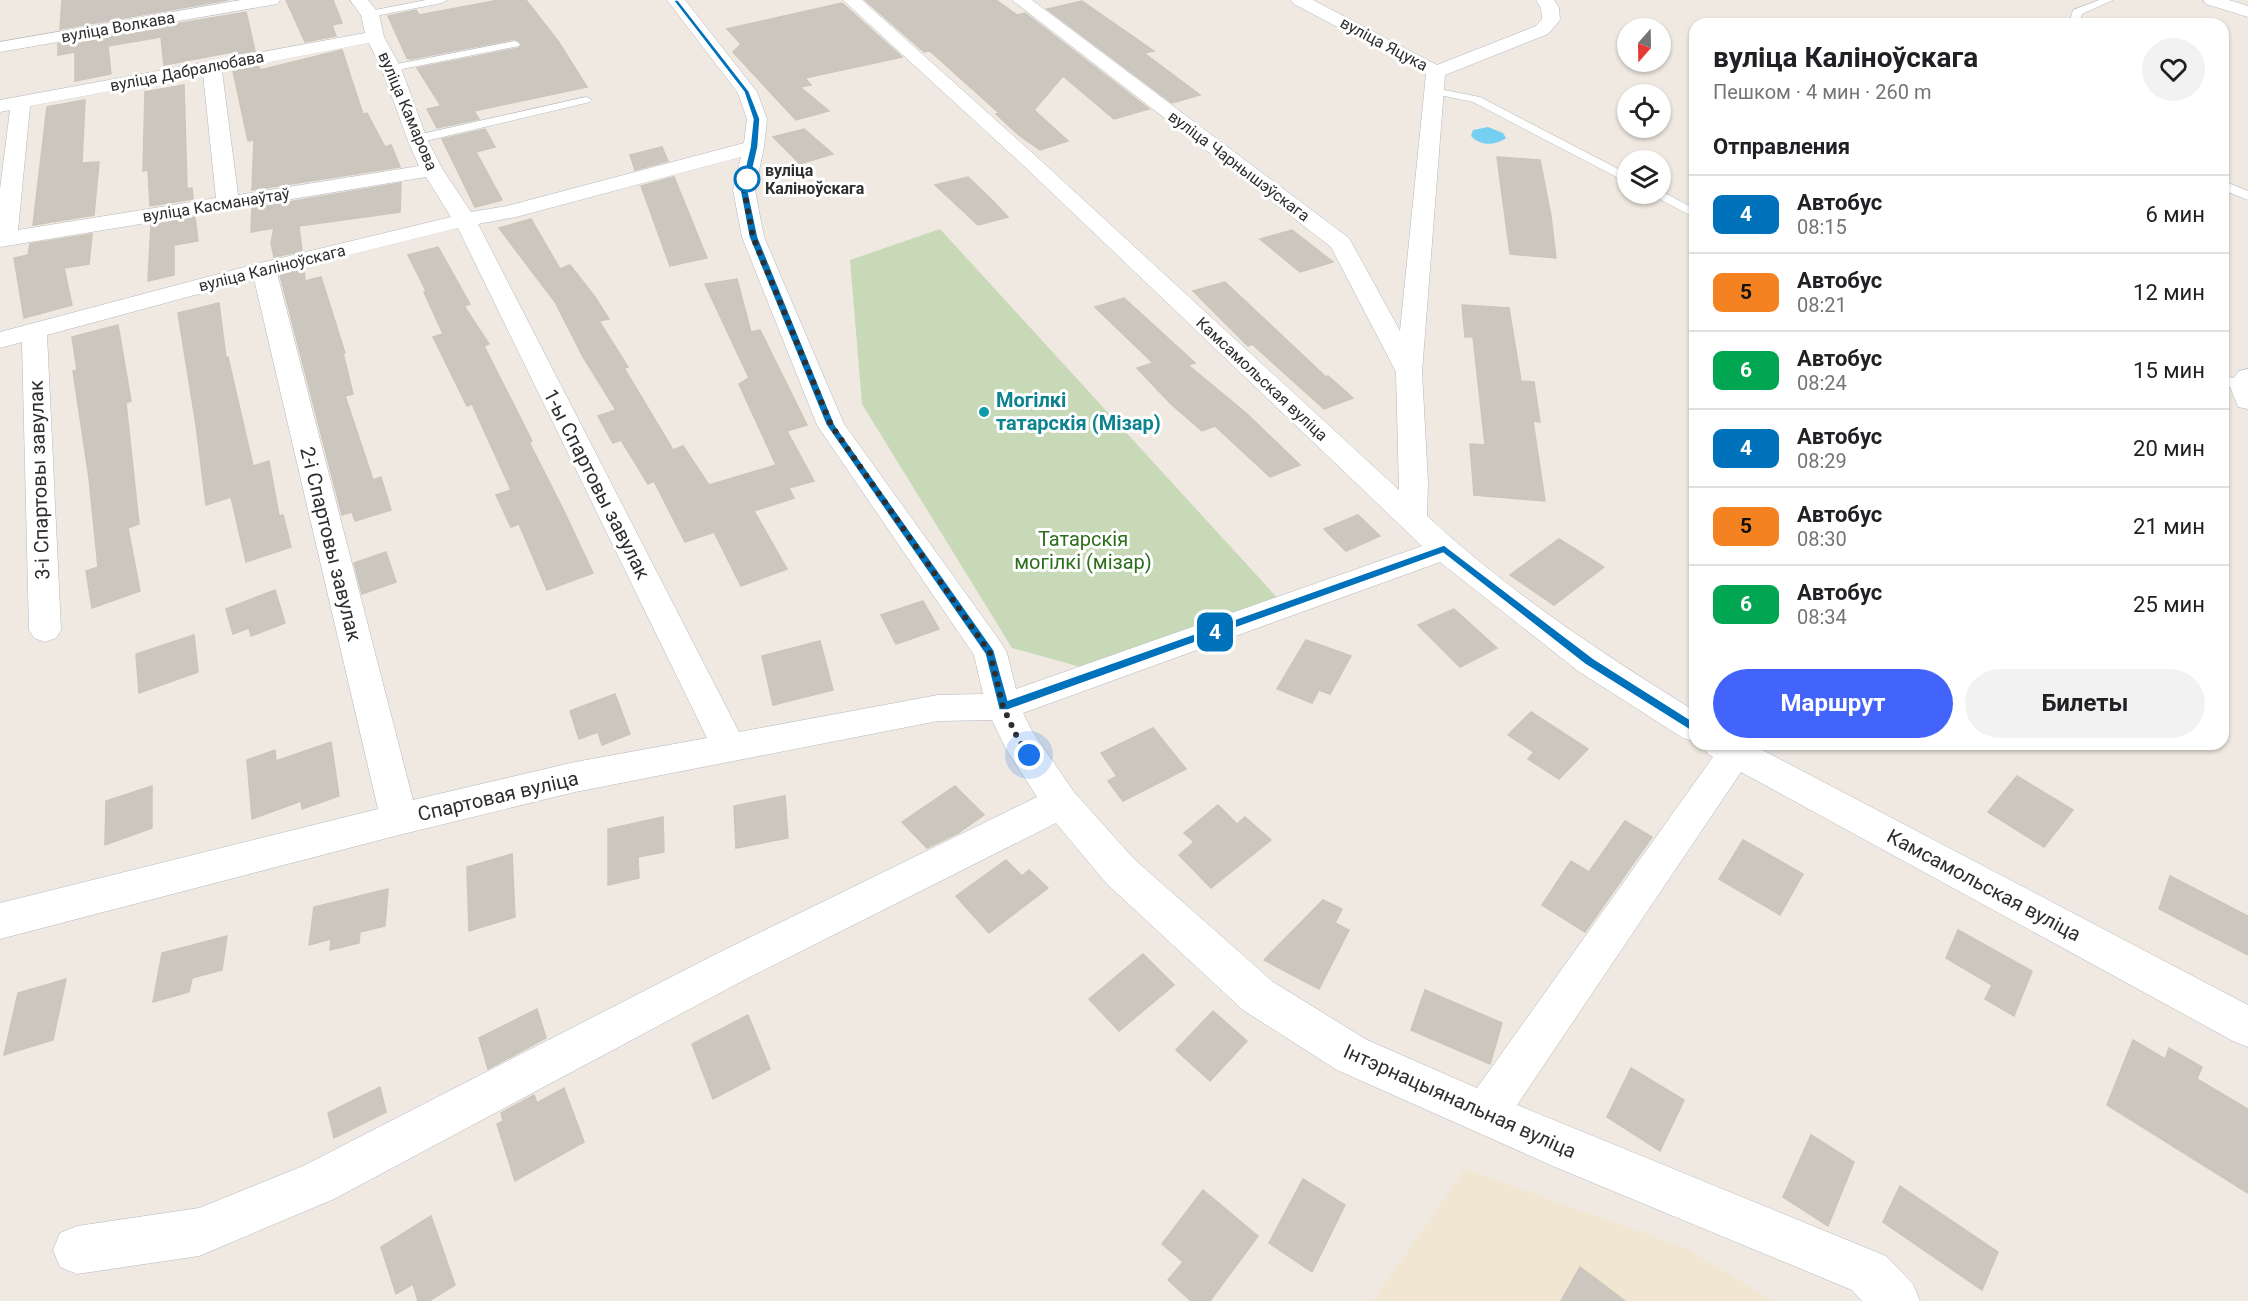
<!DOCTYPE html>
<html lang="ru">
<head>
<meta charset="utf-8">
<style>
	body { margin:0; font-family:Roboto,sans-serif; background:#f2f2f2; color:#202124; height:100vh; display:flex; flex-direction:column; font-size:22px; white-space:nowrap }
	* { box-sizing:border-box; margin:0 }
	p { font-size:20px; color:#757577 }
	.icon { flex:none; width:33px; height:33px; fill:none; stroke:currentColor; stroke-width:2; stroke-linecap:round; stroke-linejoin:round }
	.map { position:relative; flex:1; overflow:hidden }
	.panel { position:absolute; left:1689px; top:18px; width:540px; height:732px; display:flex; flex-direction:column; background:#fff; border-radius:18px; box-shadow:0 2px 4px #0004 }
	.panel>* { flex:none }
	.badge { padding:0 12px; border-radius:9px; font-size:21px; line-height:39px }
	.needle { width:39px; rotate:200deg }
	.controls { position:absolute; left:1617px; top:18px; display:grid; gap:12px }
	.controls a { display:grid; place-items:center; width:54px; height:54px; border-radius:50%; background:#fff; box-shadow:0 2px 4px #0004; font-size:30px }
	.you { position:absolute; width:30px; height:30px; margin:-15px; border:4px solid #fff; border-radius:50%; background:#1a73e8; box-shadow:0 0 0 9px #1a73e833 }
	.map>.badge { position:absolute; translate:-50% -50%; box-shadow:0 0 0 3px #fff }
	h2 { padding:0 24px; font-size:22px; line-height:54px }
	.round { display:grid; place-items:center; flex:none; width:63px; height:63px; border-radius:32px; background:#f2f2f2 }
	.headline { display:flex; align-items:center; justify-content:space-between; height:102px; padding:0 24px }
	h1 { font-size:28px; font-weight:700; line-height:45px }
	.cta { display:flex; gap:12px; margin-top:auto; padding:12px 24px }
	.cta a { flex:1; height:69px; border-radius:36px; background:#4264fb; color:#fff; font-size:24px; font-weight:700; line-height:69px; text-align:center }
	.cta a+a { background:#f2f2f2; color:#202124 }
	ul { padding:0; list-style:none }
	li { display:flex; align-items:center; gap:18px; height:78px; padding:0 24px; border-top:2px solid #e0e0e0 }
	li div { flex:1 }
	li b { display:block; font-size:22px }
	li em { font-style:normal }
	li .badge { min-width:66px; font-weight:700; text-align:center }
	.map>svg:first-child { display:block }
	.education { fill:#f0e6d1 }
	.cemetery { fill:#c8d9b8 }
	.water { fill:#75cff0 }
	.building { fill:#cbc7bf; stroke:#cbc5ba; stroke-width:1.5 }
	.lines { fill:none; stroke-linecap:round; stroke-linejoin:round }
	.service-casing { stroke:#b4b7c1; stroke-width:1 }
	.minor-casing { stroke:#b4b7c1; stroke-width:1 }
	.service { fill:#fff; fill-rule:evenodd }
	.minor { fill:#fff; fill-rule:evenodd }
	.line { fill:#0072bc; stroke:#fff; stroke-width:1.5 }
	.walk { stroke:#2e2e2e; stroke-width:6; stroke-dasharray:0 10.8 }
	.stop-dot { fill:#fff; stroke:#0072bc; stroke-width:3 }
	.culture-dot { fill:#0f9aa8; stroke:#fff; stroke-width:2 }
	.labels { text-anchor:middle; dominant-baseline:central; stroke-width:6; stroke-linejoin:round; paint-order:stroke }
	.far-street-label { font-size:16px; fill:#2e2e2e; stroke:#fff }
	.far-stop-label { font-size:16px; font-weight:bold; fill:#2e2e2e; stroke:#fff; text-anchor:start }
	.culture-label { font-size:20px; font-weight:bold; fill:#0d838f; stroke:#fff; text-anchor:start }
	.street-label { font-size:20px; fill:#2e2e2e; stroke:#fff }
	.park-label { font-size:20px; fill:#2c6e1b; stroke:#fff }
</style>
</head>
<body>
<div class="map">
<svg width="2248" height="1301" viewBox="0 0 2248 1301">
	<rect width="100%" height="100%" fill="#efe9e1"/>
	<!-- education -->
	<path class="education" d="M 1465,1169 L 1688,1249 L 1772,1301 L 1373,1301 Z"/>
	<!-- cemetery -->
	<path class="cemetery" d="M 940,229 L 1282,603 L 1095,671 L 1012,648 L 862,404 L 850,260 Z"/>
	<!-- water -->
	<path class="water" d="M 1488,127 L 1503,133 L 1506,138 C 1495,146 1480,146 1471,136 L 1473,130 Z"/>
	<!-- building -->
	<g class="building">
		<path d="M 62,0 L 228,0 L 60,29 Z"/>
		<path d="M 286,0 L 333,0 L 342,23 L 332,25 L 336,36 L 305,42 Z"/>
		<path d="M 499,0 L 526,0 L 558,41 L 587,87 L 474,111 L 479,119 L 437,128 L 427,109 L 441,106 L 417,68 L 519,48 L 522,43 L 515,39 L 411,59 L 407,58 L 388,16 L 416,10 L 419,15 Z"/>
		<path d="M 865,0 L 996,0 L 1017,15 L 1025,13 L 1149,109 L 1114,119 L 1063,76 L 1034,110 L 1068,141 L 1040,150 L 1020,136 L 996,114 L 999,113 L 930,51 L 924,52 Z"/>
		<path d="M 1082,1 L 1154,51 L 1144,53 L 1200,95 L 1172,103 L 1047,9 Z"/>
		<path d="M 842,3 L 902,57 L 805,78 L 811,85 L 800,87 L 829,111 L 796,120 L 733,52 L 741,44 L 727,29 Z"/>
		<path d="M 246,12 L 255,51 L 232,55 L 232,52 L 164,65 L 161,37 L 108,46 L 111,74 L 75,81 L 75,52 L 58,55 L 58,44 Z"/>
		<path d="M 342,50 L 363,114 L 367,113 L 385,147 L 391,145 L 400,167 L 252,190 L 254,140 L 248,141 L 233,71 L 259,66 L 260,70 Z"/>
		<path d="M 184,85 L 187,189 L 192,188 L 193,199 L 150,206 L 148,170 L 143,171 L 145,92 Z"/>
		<path d="M 85,100 L 82,163 L 99,162 L 94,215 L 33,225 L 47,107 Z"/>
		<path d="M 485,129 L 495,147 L 476,152 L 502,200 L 475,207 L 442,139 Z"/>
		<path d="M 804,129 L 833,154 L 800,164 L 773,137 Z"/>
		<path d="M 662,147 L 668,161 L 635,170 L 630,155 Z"/>
		<path d="M 1497,157 L 1540,160 L 1551,216 L 1556,258 L 1510,254 Z"/>
		<path d="M 674,177 L 707,258 L 670,266 L 641,186 Z"/>
		<path d="M 968,177 L 993,201 L 1008,217 L 978,225 L 935,185 Z"/>
		<path d="M 401,183 L 400,212 L 299,226 L 302,251 L 274,257 L 271,243 L 274,228 L 251,232 L 252,208 Z"/>
		<path d="M 195,217 L 198,241 L 174,245 L 174,275 L 148,281 L 151,225 Z"/>
		<path d="M 531,219 L 560,269 L 570,265 L 595,297 L 609,319 L 599,321 L 628,367 L 624,368 L 673,450 L 683,446 L 709,485 L 776,465 L 739,384 L 749,378 L 705,284 L 737,279 L 751,332 L 760,330 L 807,425 L 787,431 L 814,481 L 789,488 L 794,498 L 754,511 L 787,569 L 741,586 L 714,532 L 685,542 L 654,481 L 648,484 L 621,440 L 613,443 L 598,416 L 616,410 L 583,357 L 555,302 L 499,228 Z"/>
		<path d="M 1292,230 L 1333,262 L 1300,272 L 1260,239 Z"/>
		<path d="M 92,234 L 89,264 L 64,268 L 72,305 L 24,318 L 14,258 L 28,255 L 30,244 Z"/>
		<path d="M 438,247 L 470,304 L 464,306 L 489,344 L 484,346 L 532,441 L 529,442 L 563,509 L 593,573 L 547,590 L 519,524 L 511,527 L 496,495 L 511,490 L 472,404 L 467,406 L 433,337 L 443,334 L 424,292 L 426,291 L 408,255 Z"/>
		<path d="M 304,269 L 305,281 L 321,277 L 345,353 L 343,353 L 353,394 L 345,396 L 373,480 L 381,477 L 391,510 L 355,521 L 352,512 L 342,515 L 280,275 Z"/>
		<path d="M 1225,282 L 1326,377 L 1328,376 L 1353,398 L 1324,409 L 1252,344 L 1248,346 L 1193,291 Z"/>
		<path d="M 1124,298 L 1195,363 L 1188,365 L 1246,413 L 1300,465 L 1270,477 L 1215,426 L 1202,431 L 1171,404 L 1137,368 L 1153,363 L 1095,307 Z"/>
		<path d="M 219,303 L 226,358 L 228,357 L 253,466 L 269,461 L 279,516 L 283,515 L 291,547 L 246,562 L 231,497 L 206,505 L 196,425 L 178,313 Z"/>
		<path d="M 1462,305 L 1509,308 L 1521,381 L 1534,382 L 1540,422 L 1533,421 L 1545,501 L 1474,495 L 1470,444 L 1485,445 L 1473,337 L 1465,337 Z"/>
		<path d="M 118,325 L 131,401 L 126,403 L 139,524 L 128,528 L 140,591 L 92,608 L 86,571 L 98,567 L 89,478 L 73,371 L 77,370 L 72,337 Z"/>
		<path d="M 1358,515 L 1380,536 L 1346,551 L 1324,529 Z"/>
		<path d="M 1559,539 L 1604,567 L 1554,605 L 1510,575 Z"/>
		<path d="M 386,552 L 396,582 L 362,594 L 354,563 Z"/>
		<path d="M 275,590 L 285,623 L 251,636 L 249,628 L 233,634 L 226,609 Z"/>
		<path d="M 923,601 L 939,629 L 896,644 L 881,615 Z"/>
		<path d="M 1454,609 L 1497,648 L 1460,667 L 1418,625 Z"/>
		<path d="M 194,635 L 198,672 L 139,693 L 136,654 Z"/>
		<path d="M 1306,640 L 1351,656 L 1330,694 L 1319,690 L 1312,703 L 1277,689 Z"/>
		<path d="M 820,641 L 833,690 L 773,705 L 762,656 Z"/>
		<path d="M 615,694 L 630,734 L 602,745 L 598,732 L 579,739 L 570,711 Z"/>
		<path d="M 1531,712 L 1588,749 L 1559,779 L 1528,759 L 1534,752 L 1508,735 Z"/>
		<path d="M 1153,728 L 1186,769 L 1123,801 L 1108,781 L 1117,776 L 1101,753 Z"/>
		<path d="M 331,742 L 339,796 L 302,809 L 301,801 L 252,819 L 247,760 L 275,750 L 276,761 Z"/>
		<path d="M 2017,776 L 2073,810 L 2044,847 L 1988,812 Z"/>
		<path d="M 152,786 L 152,828 L 105,845 L 106,801 Z"/>
		<path d="M 955,786 L 984,815 L 958,833 L 927,848 L 902,822 Z"/>
		<path d="M 785,796 L 788,838 L 736,848 L 734,806 Z"/>
		<path d="M 1218,805 L 1237,824 L 1245,817 L 1271,840 L 1211,888 L 1179,855 L 1194,842 L 1184,833 Z"/>
		<path d="M 663,817 L 664,852 L 638,857 L 639,878 L 608,885 L 608,829 Z"/>
		<path d="M 1625,821 L 1652,837 L 1585,932 L 1542,905 L 1571,861 L 1589,872 Z"/>
		<path d="M 1743,840 L 1803,874 L 1780,915 L 1719,879 Z"/>
		<path d="M 512,854 L 515,917 L 469,931 L 467,867 Z"/>
		<path d="M 1006,860 L 1022,876 L 1029,870 L 1048,888 L 989,933 L 956,896 Z"/>
		<path d="M 2170,876 L 2248,916 L 2248,955 L 2159,909 Z"/>
		<path d="M 388,889 L 385,926 L 360,932 L 359,943 L 330,950 L 331,939 L 309,945 L 314,907 Z"/>
		<path d="M 1323,900 L 1342,909 L 1335,923 L 1349,930 L 1319,989 L 1264,960 Z"/>
		<path d="M 1958,930 L 2032,971 L 2014,1016 L 1985,999 L 1992,985 L 1946,958 Z"/>
		<path d="M 227,936 L 222,970 L 192,978 L 189,992 L 153,1002 L 162,953 Z"/>
		<path d="M 1143,954 L 1174,985 L 1119,1031 L 1089,999 Z"/>
		<path d="M 66,979 L 53,1040 L 4,1055 L 18,993 Z"/>
		<path d="M 1425,990 L 1502,1023 L 1490,1064 L 1411,1030 Z"/>
		<path d="M 537,1009 L 546,1038 L 488,1069 L 479,1038 Z"/>
		<path d="M 1213,1011 L 1247,1041 L 1210,1081 L 1176,1050 Z"/>
		<path d="M 748,1015 L 770,1069 L 713,1099 L 692,1044 Z"/>
		<path d="M 2133,1040 L 2165,1059 L 2169,1048 L 2202,1067 L 2197,1079 L 2248,1109 L 2248,1193 L 2107,1105 Z"/>
		<path d="M 1631,1068 L 1684,1100 L 1660,1151 L 1607,1117 Z"/>
		<path d="M 380,1087 L 386,1112 L 334,1138 L 328,1113 Z"/>
		<path d="M 564,1088 L 584,1142 L 515,1181 L 497,1124 L 503,1121 L 501,1113 L 534,1095 L 537,1103 Z"/>
		<path d="M 1811,1135 L 1854,1162 L 1828,1226 L 1783,1197 Z"/>
		<path d="M 1303,1179 L 1345,1205 L 1312,1272 L 1269,1243 Z"/>
		<path d="M 1900,1186 L 1998,1252 L 1982,1290 L 1883,1222 Z"/>
		<path d="M 1203,1190 L 1258,1236 L 1210,1301 L 1191,1301 L 1168,1280 L 1183,1262 L 1162,1244 Z"/>
		<path d="M 431,1216 L 455,1285 L 429,1301 L 418,1301 L 413,1284 L 396,1294 L 381,1247 Z"/>
		<path d="M 1580,1267 L 1625,1301 L 1561,1301 Z"/>
	</g>
	<g class="lines">
		<!-- service casing -->
		<g class="service-casing">
			<g id="service">
				<path d="M 426,0 L 447,0 L 442,3 L 370,17 L 365,14 L 370,11 Z"/>
				<path d="M 2099,0 L 2113,0 L 2082,14 L 2079,24 L 2069,24 L 2073,10 Z"/>
				<path d="M 515,41 L 520,44 L 519,46 L 392,71 L 386,68 L 392,65 Z"/>
				<path d="M 1434,88 L 1480,97 L 1628,174 L 1628,183 L 1473,102 L 1430,93 L 1428,91 Z"/>
				<path d="M 586,97 L 592,100 L 590,102 L 417,143 L 411,139 L 417,135 Z"/>
				<path d="M 2223,181 L 2248,191 L 2248,200 L 2223,190 Z"/>
				<path d="M 1661,191 L 1695,209 L 1695,218 L 1650,194 L 1660,194 Z"/>
				<path d="M 2223,376 L 2248,381 L 2248,387 L 2242,389 L 2223,386 Z"/>
			</g>
		</g>
		<!-- minor casing -->
		<g class="minor-casing">
			<g id="minor">
				<path d="M 241,0 L 280,0 L 277,4 L 271,5 L 0,52 L 0,42 Z"/>
				<path d="M 350,0 L 368,0 L 379,14 L 384,37 L 401,68 L 427,139 L 443,170 L 471,212 L 507,206 L 744,143 L 747,119 L 738,93 L 667,0 L 685,0 L 757,92 L 767,119 L 764,147 L 755,190 L 764,237 L 844,424 L 1002,644 L 1007,653 L 1016,689 L 1422,546 L 1024,166 L 843,0 L 862,0 L 1038,158 L 1399,490 L 1396,372 L 1331,247 L 1012,0 L 1032,0 L 1349,238 L 1400,331 L 1426,74 L 1294,4 L 1291,0 L 1313,0 L 1437,65 L 1536,26 L 1542,19 L 1541,8 L 1536,0 L 1554,0 L 1559,8 L 1560,20 L 1548,34 L 1445,75 L 1422,372 L 1428,482 L 1427,516 C 1508,591 1601,653 1695,711 L 1695,742 L 1683,738 L 1578,671 L 1440,562 L 1023,713 L 1032,731 L 1074,792 L 1134,859 L 1273,982 L 1367,1040 L 1477,1088 L 1713,757 L 1708,754 L 1702,744 L 1751,744 L 2248,1005 L 2248,1047 L 2233,1041 L 1741,772 L 1517,1105 L 1886,1256 L 1913,1284 L 1920,1301 L 1862,1301 L 1852,1290 L 1555,1167 L 1337,1070 L 1243,1010 L 1106,883 L 1056,823 L 746,979 L 334,1199 L 199,1256 L 77,1274 L 60,1267 L 53,1250 L 60,1233 L 77,1226 L 199,1208 L 303,1166 L 718,953 L 1037,797 L 1006,749 L 992,720 L 938,721 L 575,792 L 399,835 L 0,939 L 0,903 L 378,809 L 254,279 L 47,335 L 61,630 L 56,638 L 45,642 L 34,638 L 29,630 L 22,342 L 0,348 L 0,332 L 256,264 L 451,217 L 426,177 L 0,247 L 0,189 L 10,110 L 0,112 L 0,100 L 365,33 L 361,15 ZM 369,43 C 390,82 400,126 419,166 L 238,195 L 222,71 ZM 203,74 L 216,198 L 18,230 L 30,106 ZM 741,157 L 733,190 L 742,237 L 817,425 L 974,655 L 983,694 L 938,695 L 739,732 L 478,224 L 516,217 ZM 458,228 L 707,738 L 575,762 L 413,800 L 277,273 Z"/>
				<path d="M 2203,0 L 2229,0 L 2248,6 L 2248,17 L 2206,4 Z"/>
				<path d="M 2248,369 L 2248,409 L 2238,407 L 2229,384 L 2239,371 Z"/>
			</g>
		</g>
		<!-- service -->
		<use href="#service" class="service"/>
		<!-- minor -->
		<use href="#minor" class="minor"/>
	</g>
	<!-- line -->
	<path class="line" d="M 673,0 L 678,0 L 749,91 L 755,106 L 760,119 L 758,147 L 748,190 L 758,237 L 835,425 L 994,650 L 1008,700 L 1444,545 L 1594,659 L 1699,725 L 1701,728 L 1699,731 L 1691,731 L 1586,665 L 1443,553 L 1008,710 L 999,710 L 985,654 L 826,425 L 749,237 L 740,190 L 750,147 L 753,119 L 744,92 Z"/>
	<g class="lines">
		<!-- walk -->
		<path class="walk" d="M 747,179 L 748,174 L 744,190 L 753,237 L 831,425 L 990,653 L 1003,707 L 1018,739 L 1029,755"/>
	</g>
	<!-- markers -->
	<circle class="stop-dot" cx="747" cy="179" r="12"/>
	<circle class="culture-dot" cx="984" cy="412" r="6"/>
	<g class="labels">
		<!-- far-street labels -->
		<g class="far-street-label">
			<text transform="translate(118 27) rotate(-10)">вуліца Волкава</text>
			<text transform="translate(1384 44) rotate(28)">вуліца Яцука</text>
			<text transform="translate(187 71) rotate(-11)">вуліца Дабралюбава</text>
			<text transform="translate(408 111) rotate(67)">вуліца Камарова</text>
			<text transform="translate(1239 166) rotate(37)">вуліца Чарнышэўскага</text>
			<text transform="translate(216 205) rotate(-9)">вуліца Касманаўтаў</text>
			<text transform="translate(272 268) rotate(-14)">вуліца Каліноўскага</text>
			<text transform="translate(1262 379) rotate(43)">Камсамольская вуліца</text>
		</g>
		<!-- far-stop labels -->
		<g class="far-stop-label">
			<text x="765" y="170">вуліца<tspan x="765" dy="18">Каліноўскага</tspan></text>
		</g>
		<!-- culture labels -->
		<g class="culture-label">
			<text x="996" y="400">Могілкі<tspan x="996" dy="23">татарскія (Мізар)</tspan></text>
		</g>
		<!-- street labels -->
		<g class="street-label">
			<text transform="translate(39 480) rotate(-92)">3-і Спартовы завулак</text>
			<text transform="translate(597 484) rotate(63)">1-ы Спартовы завулак</text>
			<text transform="translate(331 544) rotate(76)">2-і Спартовы завулак</text>
			<text transform="translate(498 796) rotate(-13)">Спартовая вуліца</text>
			<text transform="translate(1984 885) rotate(28)">Камсамольская вуліца</text>
			<text transform="translate(1460 1101) rotate(24)">Інтэрнацыянальная вуліца</text>
		</g>
		<!-- park labels -->
		<g class="park-label">
			<text x="1083" y="539">Татарскія<tspan x="1083" dy="23">могілкі (мізар)</tspan></text>
		</g>
	</g>
</svg>
<div class="controls">
<a><svg class="needle" viewBox="-14 -14 28 28"><path d="M0-13l5 13h-10z" fill="#e53935"/><path d="M0 13l5-13h-10z" fill="#757577"/></svg></a>
<a><svg class="icon" aria-label="locate" viewBox="0 0 24 24"><circle cx="12" cy="12" r="6"/><path d="M12 2v4M12 18v4M2 12h4M18 12h4"/></svg></a>
<a><svg class="icon" aria-label="layers" viewBox="0 0 24 24"><path d="M12 4l9 5-9 5-9-5zM3 14l9 5 9-5"/></svg></a>
</div>
<div class="you" style="left:1029px;top:755px"></div>
<b class="badge" style="left:1215px;top:632px;background:#0072bc;color:#fff">4</b>
<section class="panel">
<div class="headline"><div><h1>вуліца Каліноўскага</h1><p>Пешком · 4 мин · 260 m</p></div><a class="round"><svg class="icon" aria-label="heart" viewBox="0 0 24 24"><path d="M12 20l-8-8c-3-5 5-10 8-4 3-6 11-1 8 4z"/></svg></a></div>
<h2>Отправления</h2>
<ul>
<li><span class="badge" style="background:#0072bc;color:#fff">4</span><div><b>Автобус</b><p>08:15</p></div><em>6 мин</em></li>
<li><span class="badge" style="background:#f58220;color:#111">5</span><div><b>Автобус</b><p>08:21</p></div><em>12 мин</em></li>
<li><span class="badge" style="background:#00a651;color:#fff">6</span><div><b>Автобус</b><p>08:24</p></div><em>15 мин</em></li>
<li><span class="badge" style="background:#0072bc;color:#fff">4</span><div><b>Автобус</b><p>08:29</p></div><em>20 мин</em></li>
<li><span class="badge" style="background:#f58220;color:#111">5</span><div><b>Автобус</b><p>08:30</p></div><em>21 мин</em></li>
<li><span class="badge" style="background:#00a651;color:#fff">6</span><div><b>Автобус</b><p>08:34</p></div><em>25 мин</em></li>
</ul>
<div class="cta"><a>Маршрут</a><a>Билеты</a></div>
</section>
</div>
</body>
</html>
